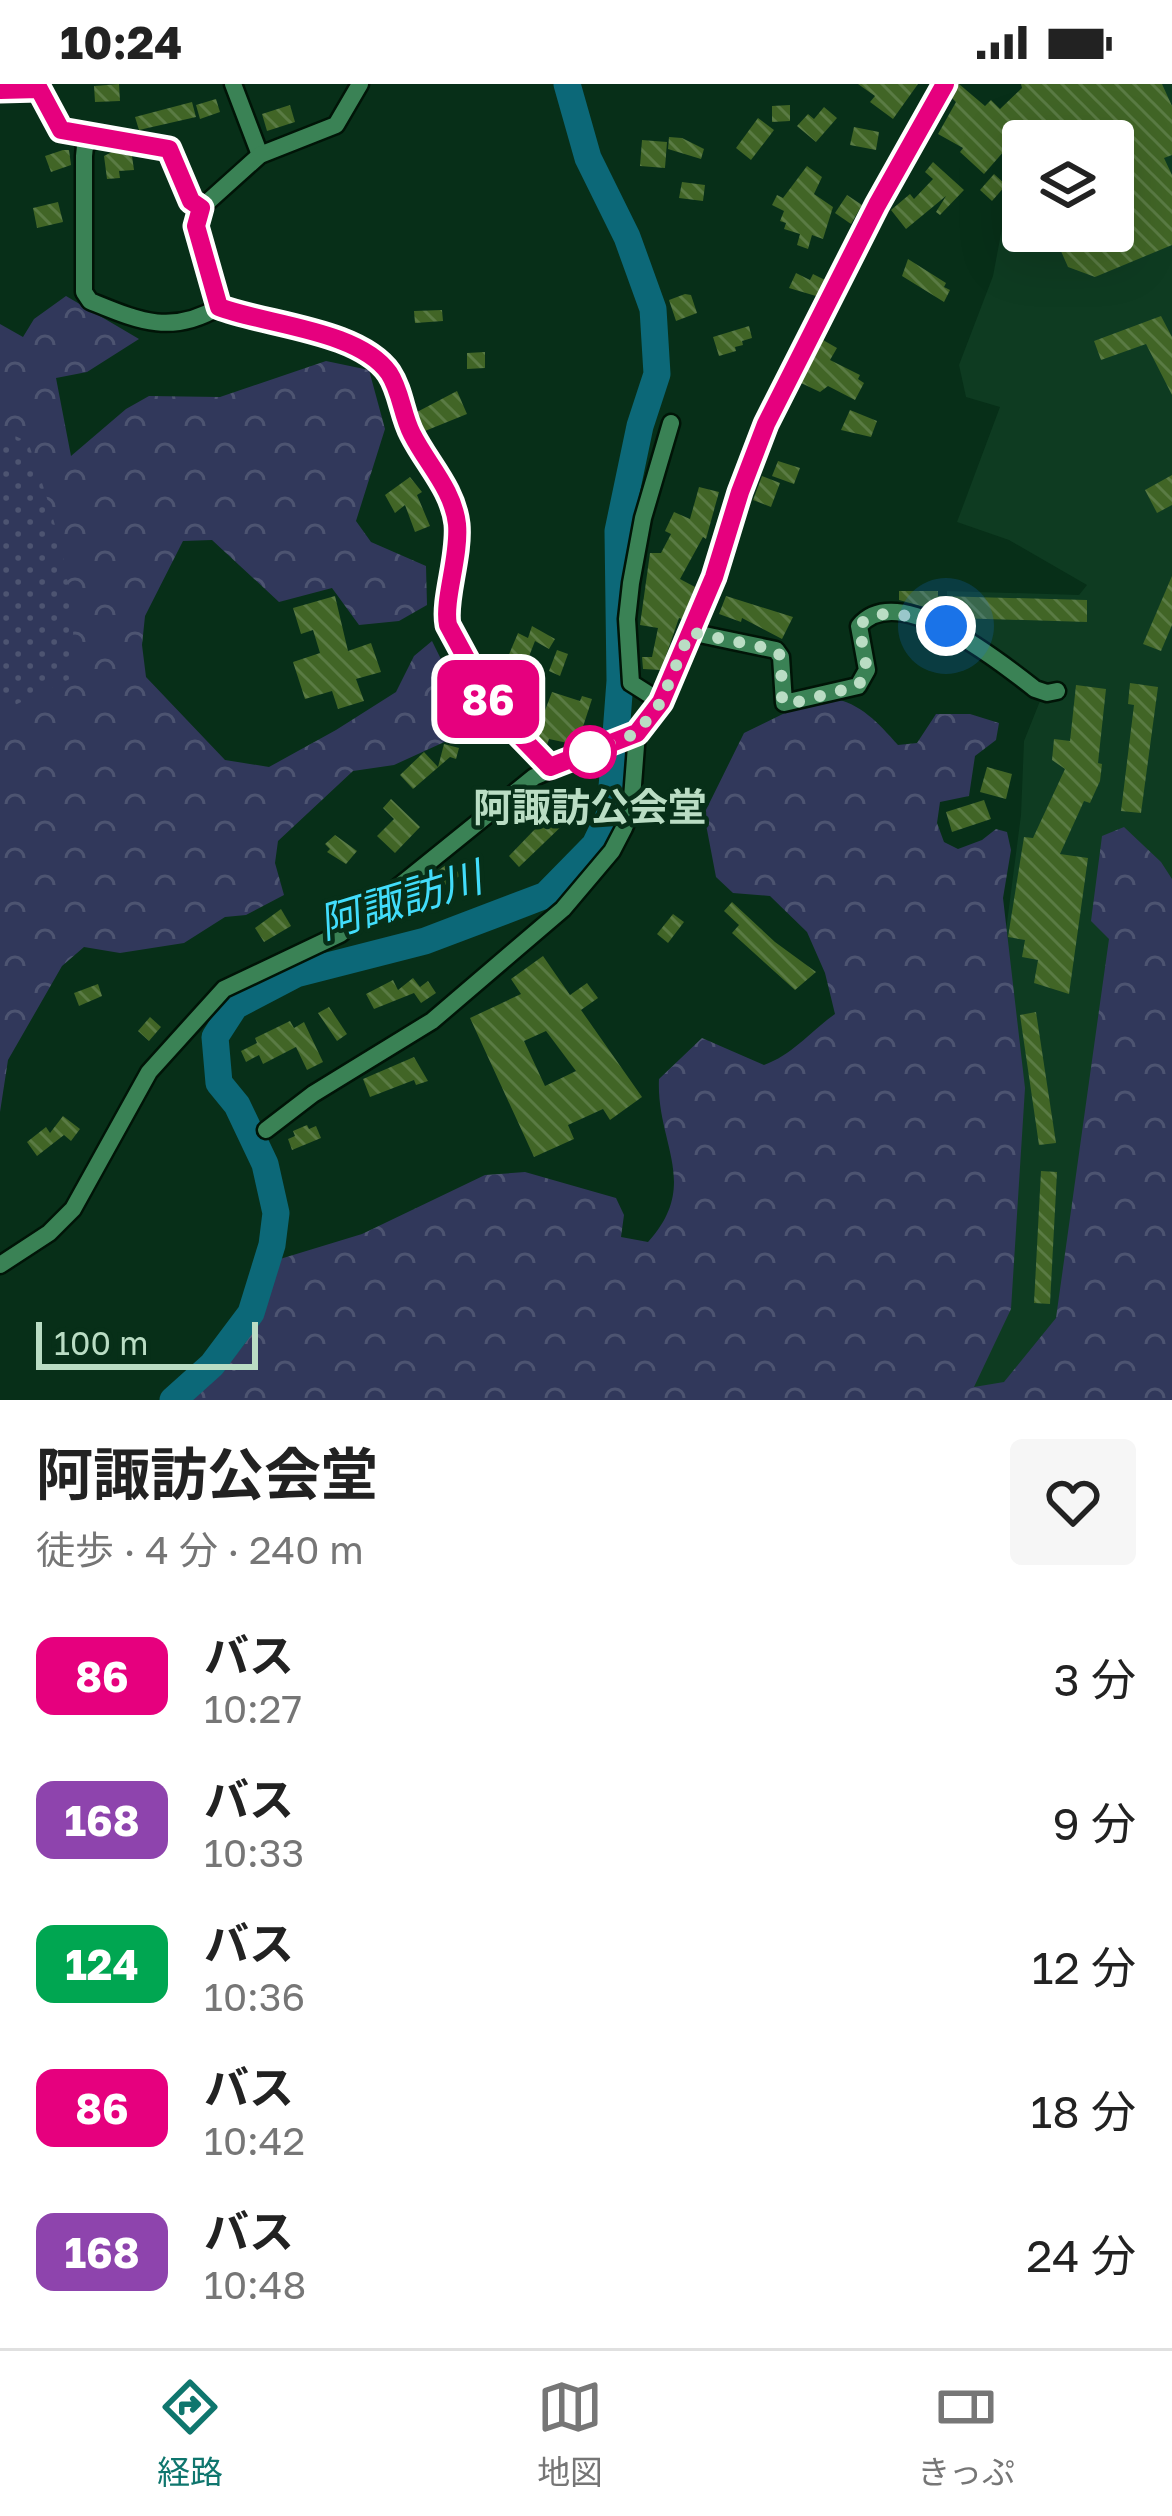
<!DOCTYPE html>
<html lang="ja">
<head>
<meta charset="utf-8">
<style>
	body { margin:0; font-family:"Golos Text","Noto Sans JP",sans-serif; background:#f6f6f6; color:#222; height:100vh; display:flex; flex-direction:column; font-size:45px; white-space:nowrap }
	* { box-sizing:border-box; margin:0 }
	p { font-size:39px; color:#767676 }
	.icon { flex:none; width:66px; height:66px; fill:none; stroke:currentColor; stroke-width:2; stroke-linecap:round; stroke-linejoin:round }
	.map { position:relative; height:1316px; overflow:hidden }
	.details { display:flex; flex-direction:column; background:#fff; flex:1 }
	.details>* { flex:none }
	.badge { padding:0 24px; border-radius:18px; font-size:42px; line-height:78px }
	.tools { position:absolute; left:1002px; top:36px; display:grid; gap:24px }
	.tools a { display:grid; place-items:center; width:132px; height:132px; border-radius:12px; background:#fff; box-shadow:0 12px 48px #0002; font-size:60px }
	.scale { position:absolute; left:36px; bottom:30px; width:222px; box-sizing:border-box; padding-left:12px; border:6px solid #baddc4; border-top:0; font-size:33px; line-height:42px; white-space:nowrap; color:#baddc4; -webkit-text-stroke:9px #072f18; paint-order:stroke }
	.you { position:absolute; width:60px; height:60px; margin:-30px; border:9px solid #fff; border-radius:50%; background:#1a73e8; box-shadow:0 0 0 18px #1a73e833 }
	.map>.badge { position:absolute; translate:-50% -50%; box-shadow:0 0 0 6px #fff }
	.round { display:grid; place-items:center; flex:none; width:126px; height:126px; border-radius:12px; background:#f6f6f6 }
	.head { display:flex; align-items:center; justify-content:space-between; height:204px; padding:0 36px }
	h1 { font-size:57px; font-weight:700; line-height:90px }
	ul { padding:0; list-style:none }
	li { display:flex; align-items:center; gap:36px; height:144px; padding:0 36px }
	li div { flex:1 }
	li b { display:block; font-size:45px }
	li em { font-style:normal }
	li .badge { min-width:132px; font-weight:700; text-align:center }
	.status { display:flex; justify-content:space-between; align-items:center; height:84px; padding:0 60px; background:#fff; direction:ltr }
	.status svg { height:33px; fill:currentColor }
	.menu { display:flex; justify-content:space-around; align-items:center; height:168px; border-top:3px solid #e0e0e0; background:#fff; font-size:33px; color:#767676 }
	.menu a { display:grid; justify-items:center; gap:6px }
	.menu .active { color:#0f766e }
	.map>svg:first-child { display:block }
	.built { fill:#0e3b21 }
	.green { fill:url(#green-dots) }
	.forest { fill:url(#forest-crowns) }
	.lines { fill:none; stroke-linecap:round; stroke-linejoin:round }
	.river { stroke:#0c6878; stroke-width:27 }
	.building { fill:url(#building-back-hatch); fill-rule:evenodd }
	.minor-casing { stroke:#011407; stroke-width:21 }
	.minor { stroke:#3a8255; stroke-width:16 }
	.line-casing { stroke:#fff; stroke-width:27 }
	.line { stroke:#e6007e; stroke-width:18 }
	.walk { stroke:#baddc4; stroke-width:12; stroke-dasharray:0 21.6 }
	.stop-dot { fill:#fff; stroke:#e6007e; stroke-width:6 }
	.labels { text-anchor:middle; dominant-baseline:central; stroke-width:9; stroke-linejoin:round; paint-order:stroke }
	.stop-label { font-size:39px; font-weight:bold; fill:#baddc4; stroke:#072f18 }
	.water-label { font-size:42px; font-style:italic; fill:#42ddfb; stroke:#072f18 }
</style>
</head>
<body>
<div class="status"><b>10:24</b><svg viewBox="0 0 49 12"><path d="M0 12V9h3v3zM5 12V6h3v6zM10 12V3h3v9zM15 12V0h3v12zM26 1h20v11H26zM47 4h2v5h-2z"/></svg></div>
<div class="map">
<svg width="1172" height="1316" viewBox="0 0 1172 1316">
	<defs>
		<pattern id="green-dots" width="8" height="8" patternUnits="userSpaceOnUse" patternTransform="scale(3)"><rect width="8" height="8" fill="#31385b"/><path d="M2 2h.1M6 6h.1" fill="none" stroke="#4d5471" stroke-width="1.8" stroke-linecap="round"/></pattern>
		<pattern id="forest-crowns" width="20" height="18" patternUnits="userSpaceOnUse" patternTransform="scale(3)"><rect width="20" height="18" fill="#31385b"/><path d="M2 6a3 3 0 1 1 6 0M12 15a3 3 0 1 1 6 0" fill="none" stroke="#4d5471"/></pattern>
		<pattern id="building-back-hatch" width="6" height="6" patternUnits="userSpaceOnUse" patternTransform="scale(3)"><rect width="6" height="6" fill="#416526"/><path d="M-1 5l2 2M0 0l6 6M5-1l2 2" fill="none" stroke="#5a7b44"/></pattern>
	</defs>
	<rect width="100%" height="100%" fill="#072f18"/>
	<!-- built -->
	<path class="built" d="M 1055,0 L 1172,0 L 1172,841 L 1082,1266 L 969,1316 L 1003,869 L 1021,731 L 1024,657 L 1044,607 L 947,538 L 947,507 L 1079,511 L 1087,501 L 1009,456 L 957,438 L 1000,323 L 966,313 L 959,281 L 993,192 L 1003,139 L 1017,92 L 1023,86 L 1023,147 L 1113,147 L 1113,57 Z"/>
	<!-- green -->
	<path class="green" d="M 0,253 L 99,519 L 78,621 L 0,677 Z"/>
	<!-- forest -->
	<g class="forest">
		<path d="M 66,212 L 139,255 L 87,288 L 56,294 L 71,372 L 126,325 L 149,312 L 220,313 L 326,277 L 369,286 L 385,345 L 356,437 L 371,458 L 426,482 L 427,521 L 399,537 L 359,541 L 332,504 L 279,518 L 212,456 L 183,457 L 145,532 L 142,561 L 146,593 L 225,676 L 269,683 L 336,646 L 396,608 L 414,572 L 432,557 L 475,644 L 394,681 L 353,687 L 278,757 L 275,779 L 284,811 L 246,831 L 225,833 L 184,859 L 120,869 L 84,863 L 62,882 L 8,976 L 0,1028 L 0,628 L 72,594 C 80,512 55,434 28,358 L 0,345 L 0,240 L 23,253 L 34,235 Z"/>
		<path d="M 831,614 C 861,619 878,639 898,661 L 917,659 L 936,630 L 970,630 L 999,639 L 996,656 L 975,672 L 969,712 L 940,718 L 937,739 L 944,758 L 958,765 L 982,756 L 996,745 L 1007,748 L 1011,766 L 1003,814 L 1025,1004 L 1011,1225 L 974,1303 L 1004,1298 L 1056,1234 L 1109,855 L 1091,837 L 1102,752 L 1124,743 L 1161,778 L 1172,795 L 1172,1316 L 182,1316 C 247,1269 257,1251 280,1175 L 362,1150 L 485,1091 L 525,1088 L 616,1114 L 624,1131 L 621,1153 L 648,1158 C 701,1100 656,1059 659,995 L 702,954 L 764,981 C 792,971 810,948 835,930 L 825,889 L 807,848 L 770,812 L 733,809 L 716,793 L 704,730 L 744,649 L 797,623 Z"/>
	</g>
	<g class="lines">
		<!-- river -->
		<path class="river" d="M 173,1316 L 212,1281 L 251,1229 L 272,1161 L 276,1129 L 265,1080 L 237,1021 L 219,999 L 215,953 L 235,922 L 296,890 L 425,857 L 546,811 L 595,761 L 610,730 L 620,597 L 618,447 L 640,342 L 657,290 L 653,225 L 627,153 L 588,74 L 567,0"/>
	</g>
	<!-- building -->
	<g class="building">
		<path d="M 119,0 L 120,17 L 95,18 L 94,2 Z"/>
		<path d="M 858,0 L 918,0 L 893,35 L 870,18 L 875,12 Z"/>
		<path d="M 959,0 L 985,22 L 991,16 L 1000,25 L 1022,4 L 1021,0 L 1162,0 L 1172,22 L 1172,71 L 1164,74 L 1172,91 L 1172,161 L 1095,193 L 1068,183 L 1052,147 L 1113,147 L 1113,57 L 1023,57 L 1023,83 L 1005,66 L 984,90 L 960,68 L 963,64 L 938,50 L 956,18 L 952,14 Z"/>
		<path d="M 216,15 L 220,28 L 200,35 L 196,21 Z"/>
		<path d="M 192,18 L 196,33 L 139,46 L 135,33 Z"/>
		<path d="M 290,21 L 295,38 L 267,47 L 262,30 Z"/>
		<path d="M 790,21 L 790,37 L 772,38 L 772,22 Z"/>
		<path d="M 824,23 L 837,34 L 816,58 L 797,42 L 808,30 L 814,35 Z"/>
		<path d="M 758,34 L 774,46 L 751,76 L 736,64 Z"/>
		<path d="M 854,43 L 879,48 L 876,66 L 850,61 Z"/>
		<path d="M 669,53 L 682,54 L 704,65 L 701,75 L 668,65 Z"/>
		<path d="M 642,56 L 667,58 L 665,84 L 640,82 Z"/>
		<path d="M 63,66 L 69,66 L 71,81 L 51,88 L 45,72 Z"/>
		<path d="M 112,68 L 132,72 L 134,86 L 119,87 L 120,94 L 107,95 L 104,72 Z"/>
		<path d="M 933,78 L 964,106 L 940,131 L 936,128 L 946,112 L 906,145 L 891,126 L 910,110 L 914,115 L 933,95 L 925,88 Z"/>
		<path d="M 807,82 L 822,93 L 814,110 L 833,123 L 823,155 L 812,151 L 808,165 L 797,161 L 800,150 L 784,145 L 786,139 L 780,137 L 784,127 L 772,121 L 777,111 L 783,114 Z"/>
		<path d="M 994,90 L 1006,101 L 992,117 L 980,106 Z"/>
		<path d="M 682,98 L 705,101 L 703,117 L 679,114 Z"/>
		<path d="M 847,111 L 862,121 L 851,140 L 835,129 Z"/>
		<path d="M 58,118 L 63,138 L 37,144 L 33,124 Z"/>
		<path d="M 908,175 L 946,199 L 944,203 L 950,206 L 944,218 L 902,192 Z"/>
		<path d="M 796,189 L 810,196 L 813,190 L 825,196 L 816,212 L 789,204 Z"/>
		<path d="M 685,210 L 691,211 L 697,229 L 676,237 L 669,216 Z"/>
		<path d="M 442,226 L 443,237 L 415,239 L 414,227 Z"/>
		<path d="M 1161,232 L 1172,253 L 1172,311 L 1146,260 L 1101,276 L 1094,257 Z"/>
		<path d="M 749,242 L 752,254 L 742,257 L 743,261 L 735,263 L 736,267 L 719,272 L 713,253 Z"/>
		<path d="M 823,256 L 837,264 L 830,276 L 860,291 L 858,295 L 864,299 L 855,316 L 828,302 L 820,308 L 801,299 Z"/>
		<path d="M 485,268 L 485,284 L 467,285 L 467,269 Z"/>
		<path d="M 457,307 L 467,330 L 425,347 L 417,328 Z"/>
		<path d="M 850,326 L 877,337 L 871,353 L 841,346 Z"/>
		<path d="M 778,377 L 800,384 L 794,400 L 772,392 Z"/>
		<path d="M 1172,391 L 1172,421 L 1157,429 L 1145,406 Z"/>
		<path d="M 762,392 L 780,399 L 771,423 L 753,416 Z"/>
		<path d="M 410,393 L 422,408 L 417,411 L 430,442 L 415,448 L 405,421 L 395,429 L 385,411 Z"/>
		<path d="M 699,403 L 719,408 L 706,455 L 703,453 L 680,495 L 695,503 L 682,535 L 679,534 L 661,586 L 643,585 L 642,573 L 652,573 L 658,544 L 640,541 L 650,469 L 661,469 L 671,450 L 665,447 L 674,428 L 690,435 Z"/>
		<path d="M 1172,492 L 1172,541 L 1161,567 L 1143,560 Z"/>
		<path d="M 899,507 L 938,507 L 938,512 L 1087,516 L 1087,538 L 955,534 L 955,527 L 936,526 L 899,516 Z"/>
		<path d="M 335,512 L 348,567 L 371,559 L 381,588 L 356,595 L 364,617 L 338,625 L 332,607 L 305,615 L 293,578 L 320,569 L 313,546 L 301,550 L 293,524 Z"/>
		<path d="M 726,512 L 793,533 L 782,555 L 742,534 L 741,538 L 719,530 Z"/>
		<path d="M 532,542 L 555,555 L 549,565 L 535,557 L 519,598 L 515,597 L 511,606 L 496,601 L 518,549 L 528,554 Z"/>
		<path d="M 557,566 L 568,570 L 560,592 L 549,587 Z"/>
		<path d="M 1130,599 L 1158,603 L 1141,729 L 1121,727 L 1134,621 L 1128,620 Z"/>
		<path d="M 1076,601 L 1106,605 L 1098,679 L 1102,680 L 1100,697 L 1090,719 L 1084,717 L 1060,770 L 1088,774 L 1069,910 L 1034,899 L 1038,876 L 1022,873 L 1025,856 L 1008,853 L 1024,753 L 1033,754 L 1065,685 L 1052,676 L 1054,655 L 1070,657 Z"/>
		<path d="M 552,608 L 580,617 L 582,612 L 592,615 L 577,661 L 549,655 L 547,661 L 536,650 Z"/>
		<path d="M 444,660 L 459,664 L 456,675 L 450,673 L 413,705 L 400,691 L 424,668 L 438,683 Z"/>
		<path d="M 987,683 L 1012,690 L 1006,715 L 980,708 Z"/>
		<path d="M 567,712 L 578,720 L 568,736 L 519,783 L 509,772 Z"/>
		<path d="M 391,715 L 420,743 L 395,769 L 377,752 L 394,735 L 383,724 Z"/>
		<path d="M 984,716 L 991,735 L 952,748 L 946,728 Z"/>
		<path d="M 335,751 L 357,767 L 346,780 L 327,768 L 330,765 L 325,760 Z"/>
		<path d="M 451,777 L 460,792 L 438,805 L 430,793 Z"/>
		<path d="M 732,818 L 775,858 L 816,888 L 795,906 L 732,849 L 739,841 L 724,827 Z"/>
		<path d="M 281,825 L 291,842 L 264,858 L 255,844 Z"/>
		<path d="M 673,830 L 684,838 L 668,859 L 657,850 Z"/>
		<path d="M 543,872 L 570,911 L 587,899 L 598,914 L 581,926 L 642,1013 L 610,1036 L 603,1025 L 568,1041 L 574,1055 L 534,1073 L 470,934 L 521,910 L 511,895 ZM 546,947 L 576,987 L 545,1002 L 524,957 Z"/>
		<path d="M 413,894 L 420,903 L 428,897 L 436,909 L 421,919 L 414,909 L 374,925 L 366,910 L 393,896 L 398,906 Z"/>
		<path d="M 98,900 L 102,912 L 79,922 L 74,909 Z"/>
		<path d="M 329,923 L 347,950 L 337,957 L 318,929 Z"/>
		<path d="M 1036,928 L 1056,1059 L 1039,1061 L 1020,931 Z"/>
		<path d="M 150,933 L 161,943 L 149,957 L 138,947 Z"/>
		<path d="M 290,937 L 294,944 L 304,938 L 323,978 L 307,986 L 296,963 L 263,980 L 259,971 L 246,978 L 241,967 L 257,959 L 255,954 Z"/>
		<path d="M 414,973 L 428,997 L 416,1001 L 414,996 L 370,1013 L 363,995 Z"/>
		<path d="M 63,1032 L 80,1045 L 71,1057 L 64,1051 L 37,1072 L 27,1058 L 46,1043 L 50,1049 Z"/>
		<path d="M 307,1041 L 309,1045 L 316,1042 L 321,1054 L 292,1066 L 288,1055 L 295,1052 L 293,1047 Z"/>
		<path d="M 1041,1087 L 1057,1088 L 1050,1220 L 1034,1219 Z"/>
	</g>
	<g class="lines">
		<!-- minor casing -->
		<g class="minor-casing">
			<g id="minor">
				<path d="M 233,0 L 260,71"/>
				<path d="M 0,6 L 39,5 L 61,47 L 169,65 L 191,117 L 201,124"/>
				<path d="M 99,51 L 85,62 L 84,72 L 84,208 L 90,217 C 137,236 170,252 219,223 C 267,241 359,246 389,289 C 402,308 402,331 412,350 C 427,380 453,405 457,440 C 460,473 443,517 448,541 L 493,624 L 550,683"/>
				<path d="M 219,223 L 196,143 L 201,124 L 260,71 L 336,41 L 360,0"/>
				<path d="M 690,548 L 776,566 L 781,573 L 784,619 L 858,602 L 867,586 L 859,542 C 898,495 1002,579 1035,605 L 1047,609 L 1057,607"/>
				<path d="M 661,618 L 631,599 L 627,535 L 631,499 L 643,434 L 671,339"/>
				<path d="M 266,1046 L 313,1010 L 432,937 L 563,825 L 612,767 L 624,744 L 631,727 L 637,649"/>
				<path d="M 0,1181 L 49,1149 L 73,1125 L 149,988 L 224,905 L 340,850 L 534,693 L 637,649 L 661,618 L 714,493 L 740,408 L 766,340 L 877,121 L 945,0"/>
			</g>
		</g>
		<!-- minor -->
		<use href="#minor" class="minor"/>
	</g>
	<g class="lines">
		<!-- line casing -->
		<g class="line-casing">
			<path id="line" d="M 0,6 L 39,5 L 61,46 L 169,65 L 191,117 L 201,124 L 196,142 L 219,223 C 266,241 359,246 389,289 C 401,307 402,331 412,350 C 427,380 453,405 457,440 C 460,473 443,516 448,541 L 493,624 L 550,683 L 637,649 L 661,618 L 714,493 L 740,408 L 766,340 L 877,121 L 945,0"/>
		</g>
		<!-- line -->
		<use href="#line" class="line"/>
		<!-- walk -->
		<path class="walk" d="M 590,668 L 637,649 L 661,618 L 690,548 L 776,566 L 781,573 L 782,614 L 784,619 L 790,620 L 858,602 L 867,586 L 859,542 C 878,519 920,535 946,542"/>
	</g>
	<!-- markers -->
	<circle class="stop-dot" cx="590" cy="668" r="24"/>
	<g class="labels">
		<!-- stop labels -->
		<g class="stop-label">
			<text x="590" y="722">阿諏訪公会堂</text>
		</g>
		<!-- water labels -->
		<g class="water-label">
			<text transform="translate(400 815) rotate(-17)">阿諏訪川</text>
		</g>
	</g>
</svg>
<div class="tools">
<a><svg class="icon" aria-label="layers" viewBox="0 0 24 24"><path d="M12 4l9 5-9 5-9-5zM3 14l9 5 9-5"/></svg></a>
</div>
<div class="scale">100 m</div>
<div class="you" style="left:946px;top:542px"></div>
<b class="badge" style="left:488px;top:615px;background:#e6007e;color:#fff">86</b>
</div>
<section class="details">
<div class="head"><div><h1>阿諏訪公会堂</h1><p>徒歩 · 4 分 · 240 m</p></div><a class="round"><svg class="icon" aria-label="heart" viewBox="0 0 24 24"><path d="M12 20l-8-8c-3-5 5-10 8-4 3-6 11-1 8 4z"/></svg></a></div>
<ul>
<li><span class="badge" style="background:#e6007e;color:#fff">86</span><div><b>バス</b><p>10:27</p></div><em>3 分</em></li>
<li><span class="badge" style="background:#8e44ad;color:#fff">168</span><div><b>バス</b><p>10:33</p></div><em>9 分</em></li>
<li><span class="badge" style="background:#00a651;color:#fff">124</span><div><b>バス</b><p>10:36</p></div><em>12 分</em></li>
<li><span class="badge" style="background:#e6007e;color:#fff">86</span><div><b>バス</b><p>10:42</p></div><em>18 分</em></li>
<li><span class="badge" style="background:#8e44ad;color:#fff">168</span><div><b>バス</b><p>10:48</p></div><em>24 分</em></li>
</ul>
</section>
<nav class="menu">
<a class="active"><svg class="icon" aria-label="directions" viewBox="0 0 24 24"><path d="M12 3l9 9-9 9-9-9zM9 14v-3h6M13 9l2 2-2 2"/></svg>経路</a>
<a><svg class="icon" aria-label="map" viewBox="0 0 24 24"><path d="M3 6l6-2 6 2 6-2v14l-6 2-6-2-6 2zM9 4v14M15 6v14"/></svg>地図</a>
<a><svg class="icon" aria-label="tickets" viewBox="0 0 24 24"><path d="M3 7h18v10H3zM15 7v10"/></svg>きっぷ</a>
</nav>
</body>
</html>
